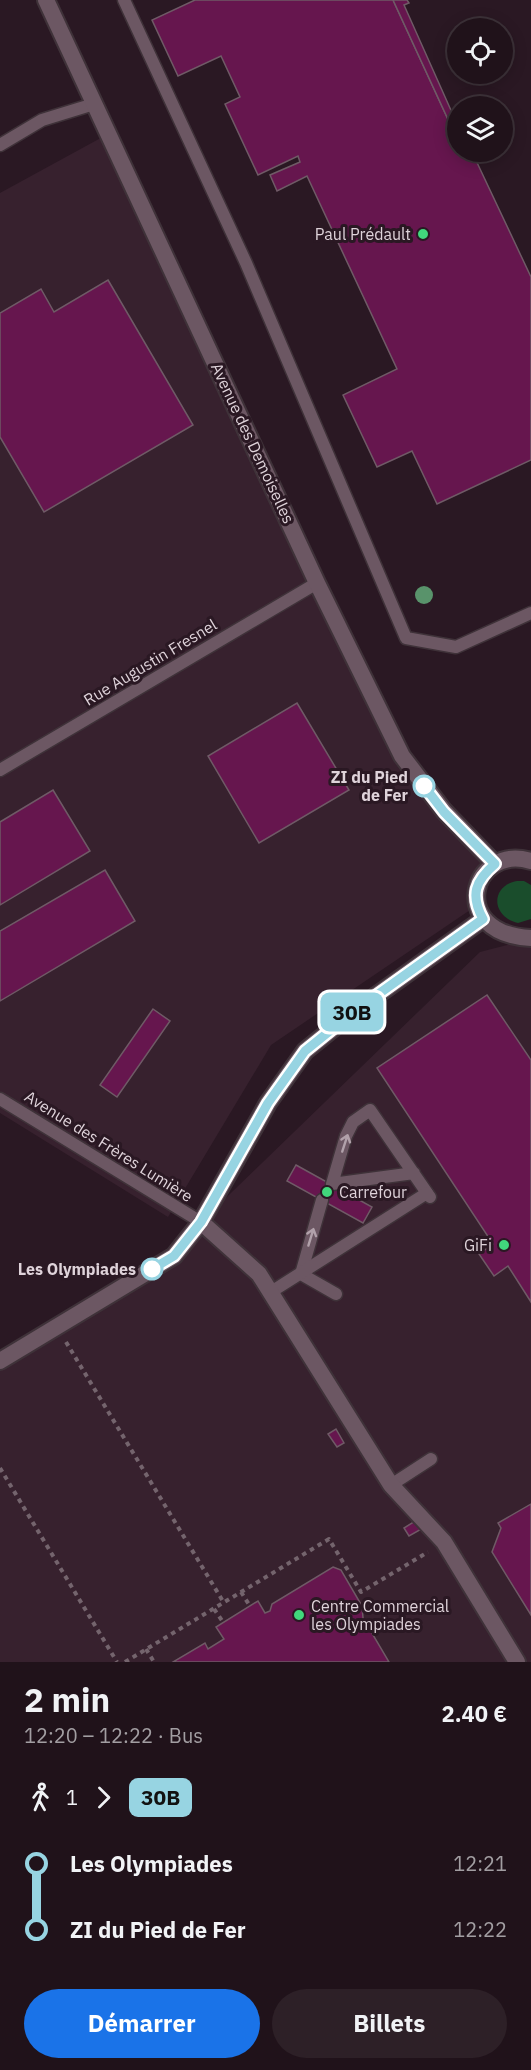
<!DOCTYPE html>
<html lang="fr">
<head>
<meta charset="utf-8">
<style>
	body { margin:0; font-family:"IBM Plex Sans",sans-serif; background:#2d2027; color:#f1f3f6; height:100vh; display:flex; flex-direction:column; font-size:22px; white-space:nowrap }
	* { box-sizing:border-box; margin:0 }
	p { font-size:20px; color:#a29ea2 }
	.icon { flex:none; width:33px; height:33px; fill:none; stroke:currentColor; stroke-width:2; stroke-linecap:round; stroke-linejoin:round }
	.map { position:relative; height:1662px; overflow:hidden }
	.drawer { display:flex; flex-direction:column; background:#20121a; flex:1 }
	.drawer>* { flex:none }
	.badge { padding:0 12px; border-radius:9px; font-size:21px; line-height:39px }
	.tools { position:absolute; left:447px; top:18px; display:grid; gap:12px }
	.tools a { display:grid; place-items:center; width:66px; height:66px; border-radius:50%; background:#20121a; box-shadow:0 3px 15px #0003,0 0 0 2px #3d3239; font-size:30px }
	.map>.badge { position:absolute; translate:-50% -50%; box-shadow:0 0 0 3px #fff }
	.legs { display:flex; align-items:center; gap:9px; height:66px; padding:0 24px; font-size:20px }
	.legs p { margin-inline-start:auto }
	.headline { display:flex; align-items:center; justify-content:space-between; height:102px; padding:0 24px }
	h1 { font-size:33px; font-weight:700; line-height:45px }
	.cta { display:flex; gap:12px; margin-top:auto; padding:12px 24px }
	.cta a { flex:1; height:69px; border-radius:36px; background:#1a73e8; color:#fff; font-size:24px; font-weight:700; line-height:69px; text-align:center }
	.cta a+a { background:#2d2027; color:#f1f3f6 }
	ul { padding:0 24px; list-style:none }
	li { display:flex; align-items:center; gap:21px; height:66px; font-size:22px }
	li i { display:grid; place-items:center; width:9px; height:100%; margin:0 8px; background:currentColor }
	li i::after { content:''; width:15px; height:15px; margin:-8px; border:4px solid; border-radius:50%; background:#20121a }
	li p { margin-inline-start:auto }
	li:first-child i { background:linear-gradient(#0000 50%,currentColor 0) }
	li:last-child i { background:linear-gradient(currentColor 50%,#0000 0) }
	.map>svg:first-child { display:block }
	.built { fill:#37212e }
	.green { fill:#1a4d2c }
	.building { fill:#66164e; stroke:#6f5a66; stroke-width:1.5 }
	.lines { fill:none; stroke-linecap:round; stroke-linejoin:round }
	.service-casing { stroke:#3f3239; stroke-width:15 }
	.minor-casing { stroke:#3f3239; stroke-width:20 }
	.path { stroke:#74646d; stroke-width:4; stroke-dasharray:4.5 4.5; stroke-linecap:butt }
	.service { stroke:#6c5763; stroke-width:12 }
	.minor { stroke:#6c5763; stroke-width:16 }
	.tree { fill:#59936b }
	.oneway { stroke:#b1a1aa }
	.line-1-casing { stroke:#fff; stroke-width:14 }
	.line-1 { stroke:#97d4e2; stroke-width:9 }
	.poi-dot { fill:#41d77c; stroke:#2a1823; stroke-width:2 }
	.stop-1-dot { fill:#fff; stroke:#97d4e2; stroke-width:3 }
	.labels { text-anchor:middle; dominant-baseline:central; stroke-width:6; stroke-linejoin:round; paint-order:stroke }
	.poi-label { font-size:16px; fill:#dfd3da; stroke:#2a1823; text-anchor:end }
	.street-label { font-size:16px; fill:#dfd3da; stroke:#2a1823 }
	.stop-label { font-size:16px; font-weight:bold; fill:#dfd3da; stroke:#2a1823; text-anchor:end }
</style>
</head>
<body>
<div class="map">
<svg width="531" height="1662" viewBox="0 0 531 1662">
	<rect width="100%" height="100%" fill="#2a1823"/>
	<!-- built -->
	<g class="built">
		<path d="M 108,134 L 402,756 L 495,864 L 476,906 L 271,1045 L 168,1217 L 0,1113 L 0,193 Z"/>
		<path d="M 531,939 L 531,1662 L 0,1662 L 0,1361 L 174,1256 L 201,1222 L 480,952 Z"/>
	</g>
	<!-- green -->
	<path class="green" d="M 517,881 L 524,881 L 531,885 L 531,919 L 518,923 C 491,917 490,886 517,881 Z"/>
	<!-- building -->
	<g class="building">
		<path d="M 195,0 L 393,0 L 452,128 L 458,126 L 458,152 L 472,152 L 531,277 L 531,460 L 437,504 L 412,451 L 377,467 L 343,395 L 397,369 L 307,176 L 277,191 L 270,175 L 300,162 L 298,156 L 258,175 L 225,104 L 240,97 L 221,56 L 178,76 L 152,20 Z"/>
		<path d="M 393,0 L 407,0 L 409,3 L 404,5 L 458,126 L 452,128 Z"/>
		<path d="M 108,280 L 193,425 L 44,512 L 0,437 L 0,313 L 41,289 L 54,312 Z"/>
		<path d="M 297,703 L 349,790 L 259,843 L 208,756 Z"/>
		<path d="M 53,790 L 90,851 L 0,905 L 0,822 Z"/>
		<path d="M 105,870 L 135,921 L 0,1001 L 0,931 Z"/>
		<path d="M 487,995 L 531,1060 L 531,1302 L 508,1266 L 494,1276 L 479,1254 L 493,1244 L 377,1068 Z"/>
		<path d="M 153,1009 L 170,1021 L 117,1097 L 100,1085 Z"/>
		<path d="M 296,1165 L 372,1207 L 363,1223 L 287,1181 Z"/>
		<path d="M 336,1429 L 344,1443 L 337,1447 L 328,1434 Z"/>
		<path d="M 531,1504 L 531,1615 L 492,1552 L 501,1528 L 498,1523 Z"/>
		<path d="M 420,1518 L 425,1527 L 409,1536 L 404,1528 Z"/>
		<path d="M 333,1567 L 341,1570 L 362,1606 L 363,1618 L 389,1662 L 173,1662 L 205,1643 L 208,1649 L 224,1639 L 216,1627 L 258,1601 L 265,1613 L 270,1611 L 272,1604 Z"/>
	</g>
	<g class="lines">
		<!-- service casing -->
		<g class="service-casing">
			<g id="service">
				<path d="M 124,0 L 246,263 L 406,638 L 456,647 L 531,613"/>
				<path d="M 0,145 L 42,120 L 94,104"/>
				<path d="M 0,770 L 317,583"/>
				<path d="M 0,1099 L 201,1222"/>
				<path d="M 414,1173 L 332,1184 L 346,1136 L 353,1122 L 370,1110 L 427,1193"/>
				<path d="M 322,1200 L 301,1274 L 336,1294"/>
				<path d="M 271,1292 L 427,1193 L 430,1197"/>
				<path d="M 391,1485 L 431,1459"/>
			</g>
		</g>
		<!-- minor casing -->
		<g class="minor-casing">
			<g id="minor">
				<path d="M 46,0 L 317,583 L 402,756 L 444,811 L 495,864"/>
				<path d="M 531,861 C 471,843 446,934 531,938"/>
				<path d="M 201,1222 L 259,1274 L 391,1485 L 444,1542 L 517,1662"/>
				<path d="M 0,1361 L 174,1256 L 201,1222 L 268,1103 L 305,1051 L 352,1013 L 483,919"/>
			</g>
		</g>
		<!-- path -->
		<g class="path">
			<path d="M 66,1342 L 224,1603"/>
			<path d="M 0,1468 L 117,1662"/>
			<path d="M 241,1592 L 250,1606"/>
			<path d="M 214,1609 L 223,1622"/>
			<path d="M 146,1649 L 154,1662"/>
			<path d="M 125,1662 L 329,1539 L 361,1592 L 428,1552"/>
		</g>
		<!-- service -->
		<use href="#service" class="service"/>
		<!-- minor -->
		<use href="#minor" class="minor"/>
	</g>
	<!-- trees -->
	<circle class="tree" cx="424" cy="595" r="9"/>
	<!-- one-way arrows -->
	<defs><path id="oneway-shaft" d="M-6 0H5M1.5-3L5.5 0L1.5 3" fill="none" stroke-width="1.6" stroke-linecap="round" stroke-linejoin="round" transform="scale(1.5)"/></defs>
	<g class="oneway">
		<use href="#oneway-shaft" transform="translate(345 1143) rotate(-72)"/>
		<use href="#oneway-shaft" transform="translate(311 1237) rotate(-73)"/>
	</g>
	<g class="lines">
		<!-- line-1 casing -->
		<g class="line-1-casing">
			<path id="line-1" d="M 152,1269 L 174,1256 L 201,1222 L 268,1103 L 305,1051 L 352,1013 L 483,919 C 470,895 475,881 495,864 L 444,812 L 424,786"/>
		</g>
		<!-- line-1 -->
		<use href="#line-1" class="line-1"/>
	</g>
	<!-- markers -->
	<g class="poi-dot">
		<circle cx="423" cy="234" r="6"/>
		<circle cx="327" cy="1192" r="6"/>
		<circle cx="504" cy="1245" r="6"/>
		<circle cx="299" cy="1615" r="6"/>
	</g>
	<g class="stop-1-dot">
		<circle cx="424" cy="786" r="10"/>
		<circle cx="152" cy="1269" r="10"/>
	</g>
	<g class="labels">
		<!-- poi labels -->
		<g class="poi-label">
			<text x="411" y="234">Paul Prédault</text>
			<text x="339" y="1192" text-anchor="start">Carrefour</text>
			<text x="492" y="1245">GiFi</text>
			<text x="311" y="1606" text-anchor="start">Centre Commercial<tspan x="311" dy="18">les Olympiades</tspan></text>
		</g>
		<!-- street labels -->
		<g class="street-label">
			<text transform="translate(253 443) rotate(65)">Avenue des Demoiselles</text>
			<text transform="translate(150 662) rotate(-31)">Rue Augustin Fresnel</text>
			<text transform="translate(109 1146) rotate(32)">Avenue des Frères Lumière</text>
		</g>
		<!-- stop labels -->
		<g class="stop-label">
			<text x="408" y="777">ZI du Pied<tspan x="408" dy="18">de Fer</tspan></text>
			<text x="136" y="1269">Les Olympiades</text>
		</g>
	</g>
</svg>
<div class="tools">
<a><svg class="icon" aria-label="locate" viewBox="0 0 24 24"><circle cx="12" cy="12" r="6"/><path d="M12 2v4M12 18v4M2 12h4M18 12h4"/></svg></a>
<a><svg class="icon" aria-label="layers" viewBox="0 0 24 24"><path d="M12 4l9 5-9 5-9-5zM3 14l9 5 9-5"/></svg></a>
</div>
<b class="badge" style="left:352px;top:1012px;background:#97d4e2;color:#111">30B</b>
</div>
<section class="drawer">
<div class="headline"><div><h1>2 min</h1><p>12:20 – 12:22 · Bus</p></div><b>2.40 €</b></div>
<div class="legs"><svg class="icon" aria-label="walk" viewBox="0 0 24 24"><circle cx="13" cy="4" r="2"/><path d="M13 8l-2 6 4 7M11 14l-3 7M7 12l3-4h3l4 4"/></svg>1<svg class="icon" aria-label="forward" viewBox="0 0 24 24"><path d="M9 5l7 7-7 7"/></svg><b class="badge" style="background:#97d4e2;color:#111">30B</b></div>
<ul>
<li><i style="color:#97d4e2"></i><b>Les Olympiades</b><p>12:21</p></li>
<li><i style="color:#97d4e2"></i><b>ZI du Pied de Fer</b><p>12:22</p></li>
</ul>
<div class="cta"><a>Démarrer</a><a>Billets</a></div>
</section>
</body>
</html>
